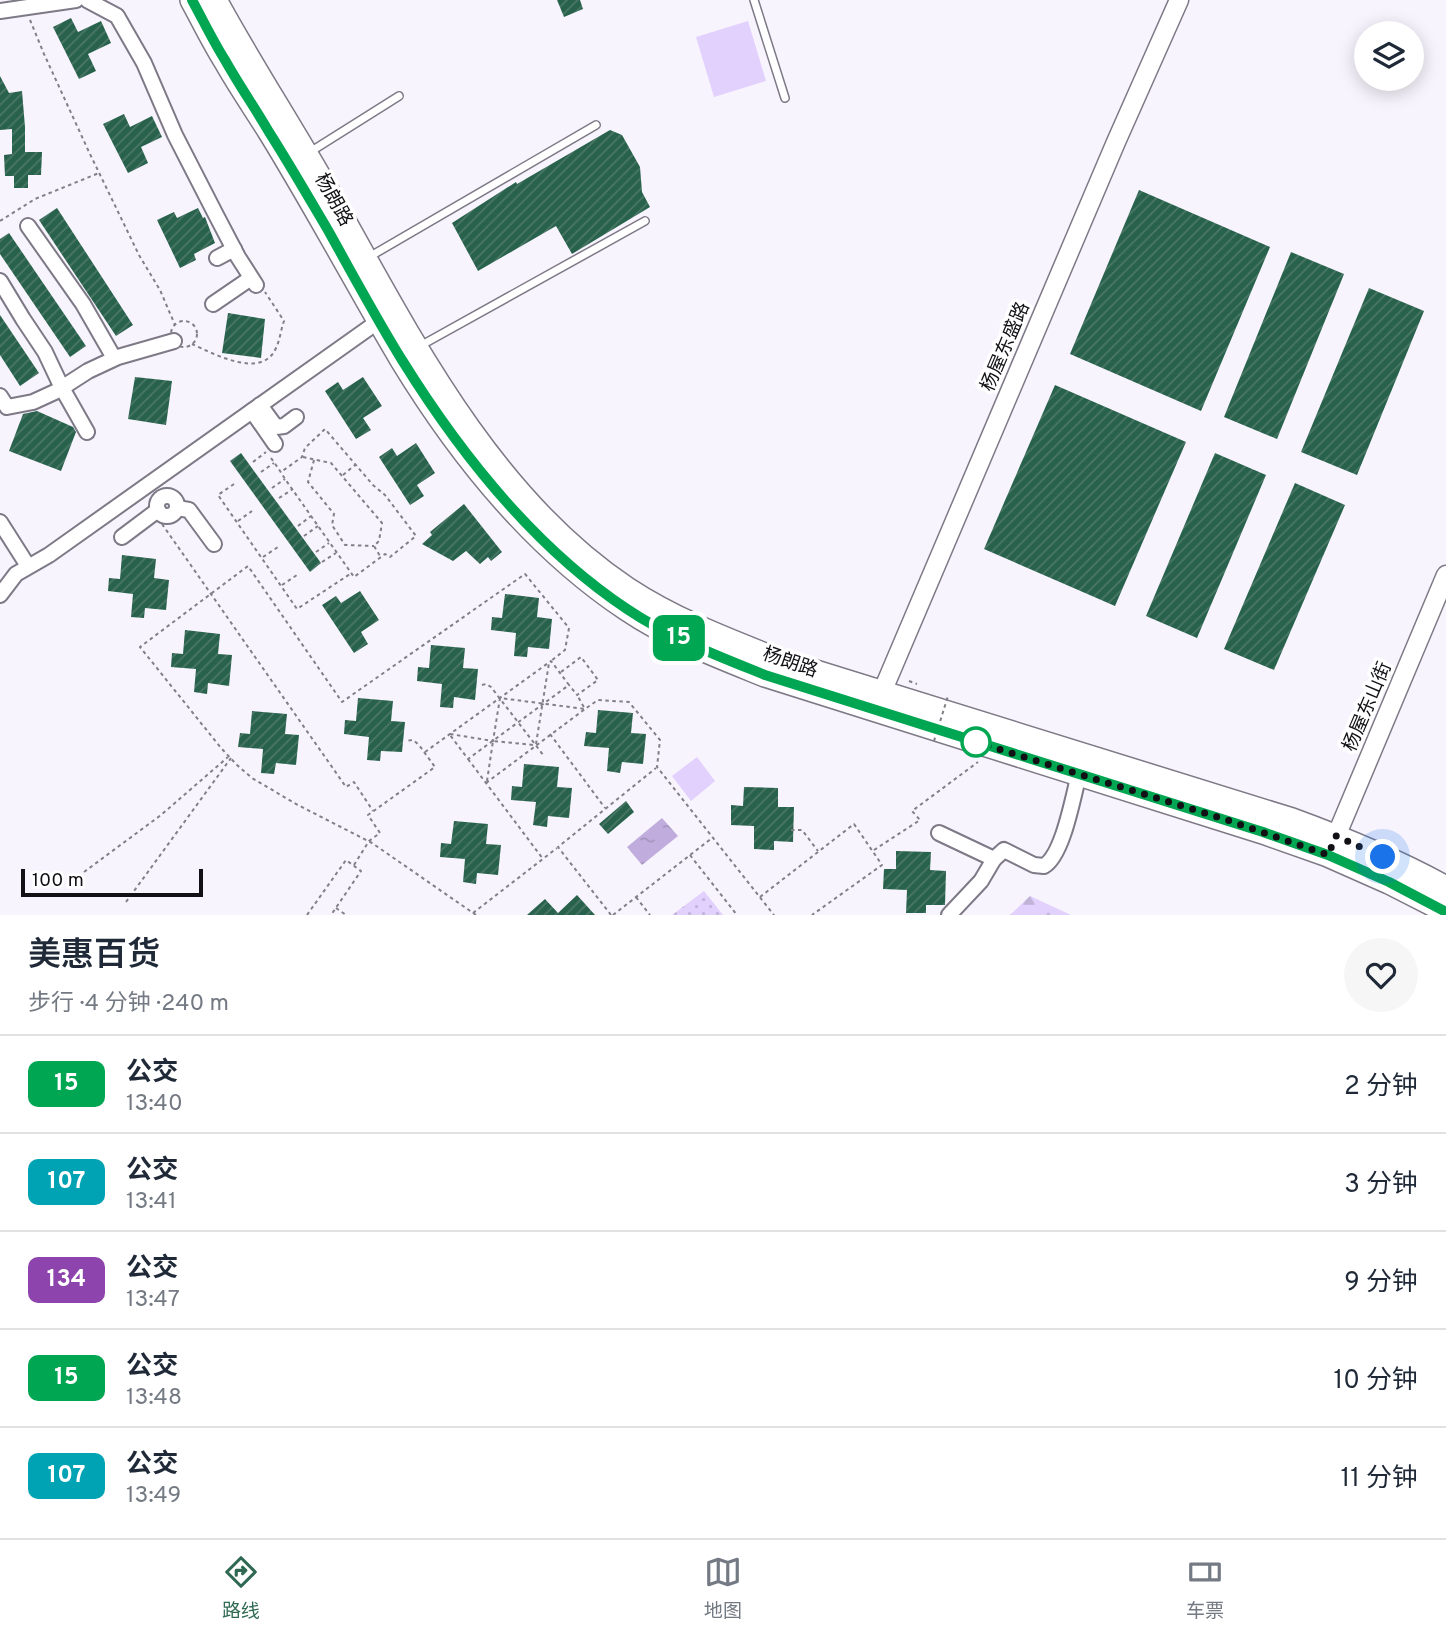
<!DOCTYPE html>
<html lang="zh">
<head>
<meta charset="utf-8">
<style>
	body { margin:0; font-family:Overpass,"Noto Sans SC",sans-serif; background:#f6f6f7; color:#1f2937; height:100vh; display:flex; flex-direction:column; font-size:26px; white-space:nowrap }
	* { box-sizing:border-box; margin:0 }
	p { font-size:23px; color:#747a83 }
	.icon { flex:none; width:38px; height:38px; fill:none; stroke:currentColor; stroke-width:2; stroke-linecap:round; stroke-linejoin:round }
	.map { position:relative; height:915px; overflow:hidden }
	.details { display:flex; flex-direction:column; background:#fff; flex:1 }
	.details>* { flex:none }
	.badge { padding:0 14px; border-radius:10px; font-size:24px; line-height:46px }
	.buttons { position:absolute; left:1354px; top:21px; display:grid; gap:14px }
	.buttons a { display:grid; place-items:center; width:70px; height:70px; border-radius:50%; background:#fff; box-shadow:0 4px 18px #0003; font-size:35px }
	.scale { position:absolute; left:21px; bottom:18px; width:182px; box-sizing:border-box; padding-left:7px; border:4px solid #121015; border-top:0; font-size:19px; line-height:24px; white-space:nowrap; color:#121015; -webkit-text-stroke:5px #fff; paint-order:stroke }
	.you { position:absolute; width:35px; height:35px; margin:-18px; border:5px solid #fff; border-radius:50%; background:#1a73e8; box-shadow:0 0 0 10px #1a73e833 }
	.map>.badge { position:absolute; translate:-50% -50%; box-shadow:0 0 0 4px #fff }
	.round { display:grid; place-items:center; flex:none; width:74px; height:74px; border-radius:37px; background:#f6f6f7 }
	.headline { display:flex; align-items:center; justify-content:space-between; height:119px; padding:0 28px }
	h1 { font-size:33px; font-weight:600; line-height:52px }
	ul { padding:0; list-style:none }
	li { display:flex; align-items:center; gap:21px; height:98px; padding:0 28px; border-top:2px solid #e0e1e3 }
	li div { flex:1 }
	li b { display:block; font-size:26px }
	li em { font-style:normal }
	li .badge { min-width:77px; font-weight:700; text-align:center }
	.dock { display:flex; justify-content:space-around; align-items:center; height:98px; border-top:2px solid #e0e1e3; background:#fff; font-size:19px; color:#747a83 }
	.dock a { display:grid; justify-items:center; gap:4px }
	.dock .selected { color:#2f6953 }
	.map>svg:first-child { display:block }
	.grass { fill:url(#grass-dots) }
	.forest { fill:url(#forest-firs) }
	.park { fill:#e2d0fd }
	.water { fill:url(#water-ripples) }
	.building { fill:url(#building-hatch) }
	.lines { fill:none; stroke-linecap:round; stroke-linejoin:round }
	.service-casing { stroke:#7e7986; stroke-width:10 }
	.minor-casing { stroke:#7e7986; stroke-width:18 }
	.tertiary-casing { stroke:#7e7986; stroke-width:21 }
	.primary-casing { stroke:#7e7986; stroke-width:26 }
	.path { stroke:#827f86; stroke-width:2; stroke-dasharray:3.5 3.5; stroke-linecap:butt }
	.service { stroke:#fff; stroke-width:7 }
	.minor { stroke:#fff; stroke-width:14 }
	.tertiary { stroke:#fff; stroke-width:18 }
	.primary { stroke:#fff; stroke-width:23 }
	.path-bridge { stroke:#827f86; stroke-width:2; stroke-dasharray:3.5 3.5; stroke-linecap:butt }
	.line-casing { stroke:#fff; stroke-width:16 }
	.line { stroke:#00a651; stroke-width:10 }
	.walk { stroke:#121015; stroke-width:7; stroke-dasharray:0 12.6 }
	.stop-dot { fill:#fff; stroke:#00a651; stroke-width:3.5 }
	.labels { text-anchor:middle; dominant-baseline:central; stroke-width:7; stroke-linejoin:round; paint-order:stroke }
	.street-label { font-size:19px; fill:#121015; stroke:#fff }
</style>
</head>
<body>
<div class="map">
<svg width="1446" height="915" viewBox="0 0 1446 915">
	<defs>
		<pattern id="grass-dots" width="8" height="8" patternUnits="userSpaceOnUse" patternTransform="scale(1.75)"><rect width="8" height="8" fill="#e2d0fd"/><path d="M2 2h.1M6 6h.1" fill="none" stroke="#c1b2d8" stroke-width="1.8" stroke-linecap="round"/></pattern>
		<pattern id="forest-firs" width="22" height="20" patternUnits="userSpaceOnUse" patternTransform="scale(1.75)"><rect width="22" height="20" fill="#e2d0fd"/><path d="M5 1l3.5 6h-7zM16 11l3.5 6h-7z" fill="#c1b2d8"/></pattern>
		<pattern id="water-ripples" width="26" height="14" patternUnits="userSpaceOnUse" patternTransform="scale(1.75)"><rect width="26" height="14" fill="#c0addd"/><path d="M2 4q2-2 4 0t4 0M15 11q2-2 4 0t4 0" fill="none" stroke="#a494bd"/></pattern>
		<pattern id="building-hatch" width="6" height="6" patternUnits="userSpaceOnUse" patternTransform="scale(1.75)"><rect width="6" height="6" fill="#28624c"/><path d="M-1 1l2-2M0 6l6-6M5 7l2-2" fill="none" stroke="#4c7767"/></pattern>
	</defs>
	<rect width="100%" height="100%" fill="#f8f4fd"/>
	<!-- grass -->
	<path class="grass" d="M 704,891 L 723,915 L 672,915 Z"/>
	<!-- forest -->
	<path class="forest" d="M 1030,896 L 1071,915 L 1010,915 Z"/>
	<!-- park -->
	<g class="park">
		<path d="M 748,21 L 766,81 L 714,97 L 696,37 Z"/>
		<path d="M 697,757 L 715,781 L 691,801 L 672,776 Z"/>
	</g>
	<!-- water -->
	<path class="water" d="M 662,818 L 678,836 L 642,865 L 627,847 Z"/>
	<!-- building -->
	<g class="building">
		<path d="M 557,0 L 580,0 L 583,9 L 564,17 Z"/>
		<path d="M 71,18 L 78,32 L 101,21 L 111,43 L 88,54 L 96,71 L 79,79 L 53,27 Z"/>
		<path d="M 0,76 L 9,93 L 22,91 L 25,127 L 25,152 L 42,152 L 41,175 L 28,175 L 28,188 L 14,188 L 14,176 L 5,176 L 4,155 L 12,154 L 12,129 L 0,130 Z"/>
		<path d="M 124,114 L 130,127 L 152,116 L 162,137 L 141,147 L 148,163 L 128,173 L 103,124 Z"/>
		<path d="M 610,130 L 622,135 L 640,167 L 642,192 L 650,207 L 572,254 L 556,226 L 478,271 L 452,223 L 516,182 L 517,184 Z"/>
		<path d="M 1139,190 L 1270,247 L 1201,411 L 1070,354 Z"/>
		<path d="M 57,208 L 133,325 L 116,336 L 39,220 Z"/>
		<path d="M 198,208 L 203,218 L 205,217 L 215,243 L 194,254 L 196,260 L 180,268 L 157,220 L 174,212 L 177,218 Z"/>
		<path d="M 9,233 L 86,346 L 70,357 L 0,254 L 0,239 Z"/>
		<path d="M 1291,252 L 1344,274 L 1277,439 L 1224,417 Z"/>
		<path d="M 1369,288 L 1424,311 L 1357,475 L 1301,452 Z"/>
		<path d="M 228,313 L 265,319 L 261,358 L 222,353 Z"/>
		<path d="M 0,315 L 39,373 L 20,386 L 0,355 Z"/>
		<path d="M 135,377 L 172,381 L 166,425 L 128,419 Z"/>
		<path d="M 363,377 L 382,406 L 363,418 L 371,430 L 356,439 L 325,391 L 338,382 L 343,390 Z"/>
		<path d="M 1055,385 L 1186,442 L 1115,606 L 984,549 Z"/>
		<path d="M 37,411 L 73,427 L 76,432 L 61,471 L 9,451 L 23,414 Z"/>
		<path d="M 416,443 L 435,473 L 417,485 L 424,496 L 410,505 L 379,457 L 392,448 L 397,456 Z"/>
		<path d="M 241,453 L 321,563 L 310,572 L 230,461 Z"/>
		<path d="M 1215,453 L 1266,475 L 1197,638 L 1146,616 Z"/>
		<path d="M 1295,483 L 1345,505 L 1274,670 L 1224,649 Z"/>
		<path d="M 464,504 L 502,552 L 491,561 L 488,557 L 480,564 L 466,551 L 453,561 L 422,544 L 432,535 L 430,532 Z"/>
		<path d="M 122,555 L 156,559 L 154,578 L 169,580 L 166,610 L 145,608 L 144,618 L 131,617 L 133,594 L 108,591 L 109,578 L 120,579 Z"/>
		<path d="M 360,591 L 379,620 L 361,632 L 368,644 L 354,653 L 322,605 L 336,596 L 341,603 Z"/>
		<path d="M 505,594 L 539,598 L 537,617 L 552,619 L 549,649 L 528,647 L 527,657 L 514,656 L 516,633 L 491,630 L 492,617 L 502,618 Z"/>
		<path d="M 185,630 L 220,634 L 218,654 L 232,655 L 229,686 L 208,683 L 207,694 L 194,692 L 196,669 L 171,667 L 172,653 L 183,654 Z"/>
		<path d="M 431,645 L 465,648 L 463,668 L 478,669 L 475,700 L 454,697 L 453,708 L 440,707 L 442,684 L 417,681 L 418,667 L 429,668 Z"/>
		<path d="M 358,698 L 393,701 L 391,721 L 405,722 L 402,752 L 381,751 L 380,761 L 367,760 L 369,737 L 344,734 L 345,720 L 356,721 Z"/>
		<path d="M 598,710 L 633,713 L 631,733 L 646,734 L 643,764 L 622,762 L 620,773 L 607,771 L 609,748 L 584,746 L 586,732 L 596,733 Z"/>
		<path d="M 252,711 L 287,714 L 285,734 L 299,735 L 296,765 L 276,763 L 274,774 L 261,773 L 263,749 L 238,747 L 240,733 L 250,734 Z"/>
		<path d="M 524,764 L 559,767 L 557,787 L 572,788 L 569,818 L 548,816 L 547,827 L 533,825 L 536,802 L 511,800 L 512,786 L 522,787 Z"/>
		<path d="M 744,787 L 778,788 L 778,807 L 794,807 L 793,842 L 774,841 L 774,850 L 754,849 L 754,826 L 731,825 L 731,805 L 743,806 Z"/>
		<path d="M 626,801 L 634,812 L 608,834 L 599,824 Z"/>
		<path d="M 454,821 L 488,824 L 486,844 L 501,845 L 498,875 L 477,873 L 476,884 L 463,882 L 465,859 L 440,857 L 441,843 L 451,844 Z"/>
		<path d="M 896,851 L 931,852 L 930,870 L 946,871 L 945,905 L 926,905 L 926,913 L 906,913 L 907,890 L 883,889 L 884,869 L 896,869 Z"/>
		<path d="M 577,895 L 595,915 L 527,915 L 545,899 L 558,913 Z"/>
	</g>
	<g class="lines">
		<!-- service casing -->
		<g class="service-casing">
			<g id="service">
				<path d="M 754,0 L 785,98"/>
				<path d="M 310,152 L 399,96"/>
				<path d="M 369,257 L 596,125"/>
				<path d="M 420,346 L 645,221"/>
			</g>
		</g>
		<!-- minor casing -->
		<g class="minor-casing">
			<g id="minor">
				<path d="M 87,0 L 117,16 L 144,63 L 175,135 L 215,213 L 238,257 L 256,285"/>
				<path d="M 0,11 L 76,0"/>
				<path d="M 28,226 L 83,304 L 114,358"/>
				<path d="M 217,258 L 234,249"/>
				<path d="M 0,281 L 23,319 L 45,352 L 62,388 L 87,432"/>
				<path d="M 213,304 L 251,278"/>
				<path d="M 0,396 L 7,407 L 33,402 L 57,391 L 88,371 L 118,357 L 174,341"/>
				<path d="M 260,405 L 276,427 L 284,426 L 296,417"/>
				<path d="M 252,411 L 275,444"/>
				<circle cx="167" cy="506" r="10"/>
				<path d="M 177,508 L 189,510 L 214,544"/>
				<path d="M 0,522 L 28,566"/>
				<path d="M 122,537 L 158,510"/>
				<path d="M 0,595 L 16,574 L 49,555 L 383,318"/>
				<path d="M 939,833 L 994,859 L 1004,850 L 1034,865 L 1044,866 C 1063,855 1073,797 1079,774"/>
				<path d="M 949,915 L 981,881 L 994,859"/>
			</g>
		</g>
		<!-- tertiary casing -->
		<g class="tertiary-casing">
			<g id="tertiary">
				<path d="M 877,704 L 1116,142 L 1179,0"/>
				<path d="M 1332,846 L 1446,575"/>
			</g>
		</g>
		<!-- primary casing -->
		<g class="primary-casing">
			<g id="primary">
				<path d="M 192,0 C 203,20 213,41 225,60 C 239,85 255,108 270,132 C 291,166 311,201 331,236 C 355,278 378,320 402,360 C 460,455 534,547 627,609 C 670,638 718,656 765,675 L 1263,832 L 1328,855 L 1389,882 L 1446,911"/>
				<path d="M 215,0 C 252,68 295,133 333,201 C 410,339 491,499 627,589 C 674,620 727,640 780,661 L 1292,820 C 1344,839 1397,861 1446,888"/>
			</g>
		</g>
		<!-- path -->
		<g class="path">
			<path d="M 30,20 L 44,54 L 89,152 L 139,255 L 160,290 L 175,325"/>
			<path d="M 0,221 L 35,199 L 99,173"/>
			<circle cx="184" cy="334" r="13"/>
			<path d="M 192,344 C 214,354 262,380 276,348 C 280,340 281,329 284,321 L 265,292"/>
			<path d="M 303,457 L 331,463 L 382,523 L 379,541 L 374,546 L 380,556"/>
			<path d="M 271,458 C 276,465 281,472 285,479 L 354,577 L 385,554 L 390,557 L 416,536 L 385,495 L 373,485 L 325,429 L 305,448 L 302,457 L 281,472"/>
			<path d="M 314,460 L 308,482 L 334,514 L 332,525 L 345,545 L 374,546"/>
			<path d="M 253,462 L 266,452"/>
			<path d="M 261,472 L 274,463"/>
			<path d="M 343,475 L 355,465"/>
			<path d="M 234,484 L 218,495 L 297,609 L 350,574"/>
			<path d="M 272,488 L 285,479"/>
			<path d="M 279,498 L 293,489"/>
			<path d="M 238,521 L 252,511"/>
			<path d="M 162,524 L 346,787 L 354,782 L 373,811"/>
			<path d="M 298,526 L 311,516"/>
			<path d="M 304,536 L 318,526"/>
			<path d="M 316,552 L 329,543"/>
			<path d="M 263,557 L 278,547"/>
			<path d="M 322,562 L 336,553"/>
			<path d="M 282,585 L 297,575"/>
			<path d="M 561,672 L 581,657 L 598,680 L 577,695 L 569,685"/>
			<path d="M 909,681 L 917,684"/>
			<path d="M 482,685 L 486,684 L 491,687 L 544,756"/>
			<path d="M 450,734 L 493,741 L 500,698 L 585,709 L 598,700 L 629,702 L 660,740 L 657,767 L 774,915"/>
			<path d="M 550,734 L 605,808"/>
			<path d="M 536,744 L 549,663"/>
			<path d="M 425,752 L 551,661 L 569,685 L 468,759 L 450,735"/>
			<path d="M 468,759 L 543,859"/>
			<path d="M 487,781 L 493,741 L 534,745"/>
			<path d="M 486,783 L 585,709 L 577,695"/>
			<path d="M 791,830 L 802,830 L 818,851"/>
			<path d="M 874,850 L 920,820 L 912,811 L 978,762"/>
			<path d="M 690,855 L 737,915"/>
			<path d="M 354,865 L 369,841 L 380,833 L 368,815 L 435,767 L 419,745 L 413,740 L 405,741"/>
			<path d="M 84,872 L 161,815 L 228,757"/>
			<path d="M 636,897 L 650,915"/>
			<path d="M 760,897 L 854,824 L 882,865 L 812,915"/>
			<path d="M 126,902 L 231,758"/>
			<path d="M 336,908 L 346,915"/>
			<path d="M 473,913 L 557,848"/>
			<path d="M 307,915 L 346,860 L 361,871 L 331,915"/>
			<path d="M 476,915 L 372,843 L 296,804 L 252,778 L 237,765 L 221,748 L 140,647 L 248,566 L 342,702 L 525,574 L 569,628 L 565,650 L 551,661"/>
			<path d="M 611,915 L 558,847 L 656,768"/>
			<path d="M 613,915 L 712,838"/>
		</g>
		<!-- service -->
		<use href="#service" class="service"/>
		<!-- minor -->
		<use href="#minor" class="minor"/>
		<!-- tertiary -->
		<use href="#tertiary" class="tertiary"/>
		<!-- primary -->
		<use href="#primary" class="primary"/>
		<!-- path-bridge -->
		<path class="path-bridge" d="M 934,741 L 948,696"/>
	</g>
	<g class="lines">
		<!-- line casing -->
		<g class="line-casing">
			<path id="line" d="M 192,0 C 203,20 213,41 225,60 C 239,85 255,108 269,132 C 290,165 309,198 329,232 C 353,275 376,318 402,360 C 461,455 534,547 627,609 C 670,638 718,656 765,675 L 1263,832 L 1328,855 L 1389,882 L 1446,912"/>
		</g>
		<!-- line -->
		<use href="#line" class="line"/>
		<!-- walk -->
		<path class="walk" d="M 976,742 L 1227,820 L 1328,855 L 1336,836 L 1383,857"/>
	</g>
	<!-- markers -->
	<circle class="stop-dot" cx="976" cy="742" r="14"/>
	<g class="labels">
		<!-- street labels -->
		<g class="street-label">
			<text transform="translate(333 200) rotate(61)">杨朗路</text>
			<text transform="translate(1006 347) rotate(-67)">杨屋东盛路</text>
			<text transform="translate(790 663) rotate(19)">杨朗路</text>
			<text transform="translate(1368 707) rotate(-67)">杨屋东山街</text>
		</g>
	</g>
</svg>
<div class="buttons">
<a><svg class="icon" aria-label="layers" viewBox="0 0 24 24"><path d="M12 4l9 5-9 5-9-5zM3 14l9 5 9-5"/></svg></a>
</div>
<div class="scale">100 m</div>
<div class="you" style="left:1383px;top:857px"></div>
<b class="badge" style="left:679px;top:638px;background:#00a651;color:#fff">15</b>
</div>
<section class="details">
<div class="headline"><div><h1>美惠百货</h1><p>步行 · 4 分钟 · 240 m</p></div><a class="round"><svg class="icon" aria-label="heart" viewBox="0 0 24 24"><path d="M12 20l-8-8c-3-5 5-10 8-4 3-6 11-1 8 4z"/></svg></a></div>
<ul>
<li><span class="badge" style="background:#00a651;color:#fff">15</span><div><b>公交</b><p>13:40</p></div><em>2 分钟</em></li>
<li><span class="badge" style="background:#00a3b4;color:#fff">107</span><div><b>公交</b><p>13:41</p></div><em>3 分钟</em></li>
<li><span class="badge" style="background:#8e44ad;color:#fff">134</span><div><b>公交</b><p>13:47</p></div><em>9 分钟</em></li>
<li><span class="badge" style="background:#00a651;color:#fff">15</span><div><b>公交</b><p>13:48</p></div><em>10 分钟</em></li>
<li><span class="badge" style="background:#00a3b4;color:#fff">107</span><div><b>公交</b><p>13:49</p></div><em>11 分钟</em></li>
</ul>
</section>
<nav class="dock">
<a class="selected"><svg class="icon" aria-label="directions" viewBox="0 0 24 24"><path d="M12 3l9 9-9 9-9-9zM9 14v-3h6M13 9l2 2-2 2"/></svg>路线</a>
<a><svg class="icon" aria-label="map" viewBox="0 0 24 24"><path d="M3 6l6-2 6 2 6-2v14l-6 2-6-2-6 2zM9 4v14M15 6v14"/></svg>地图</a>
<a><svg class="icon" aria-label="tickets" viewBox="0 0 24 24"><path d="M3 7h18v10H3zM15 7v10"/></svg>车票</a>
</nav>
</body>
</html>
